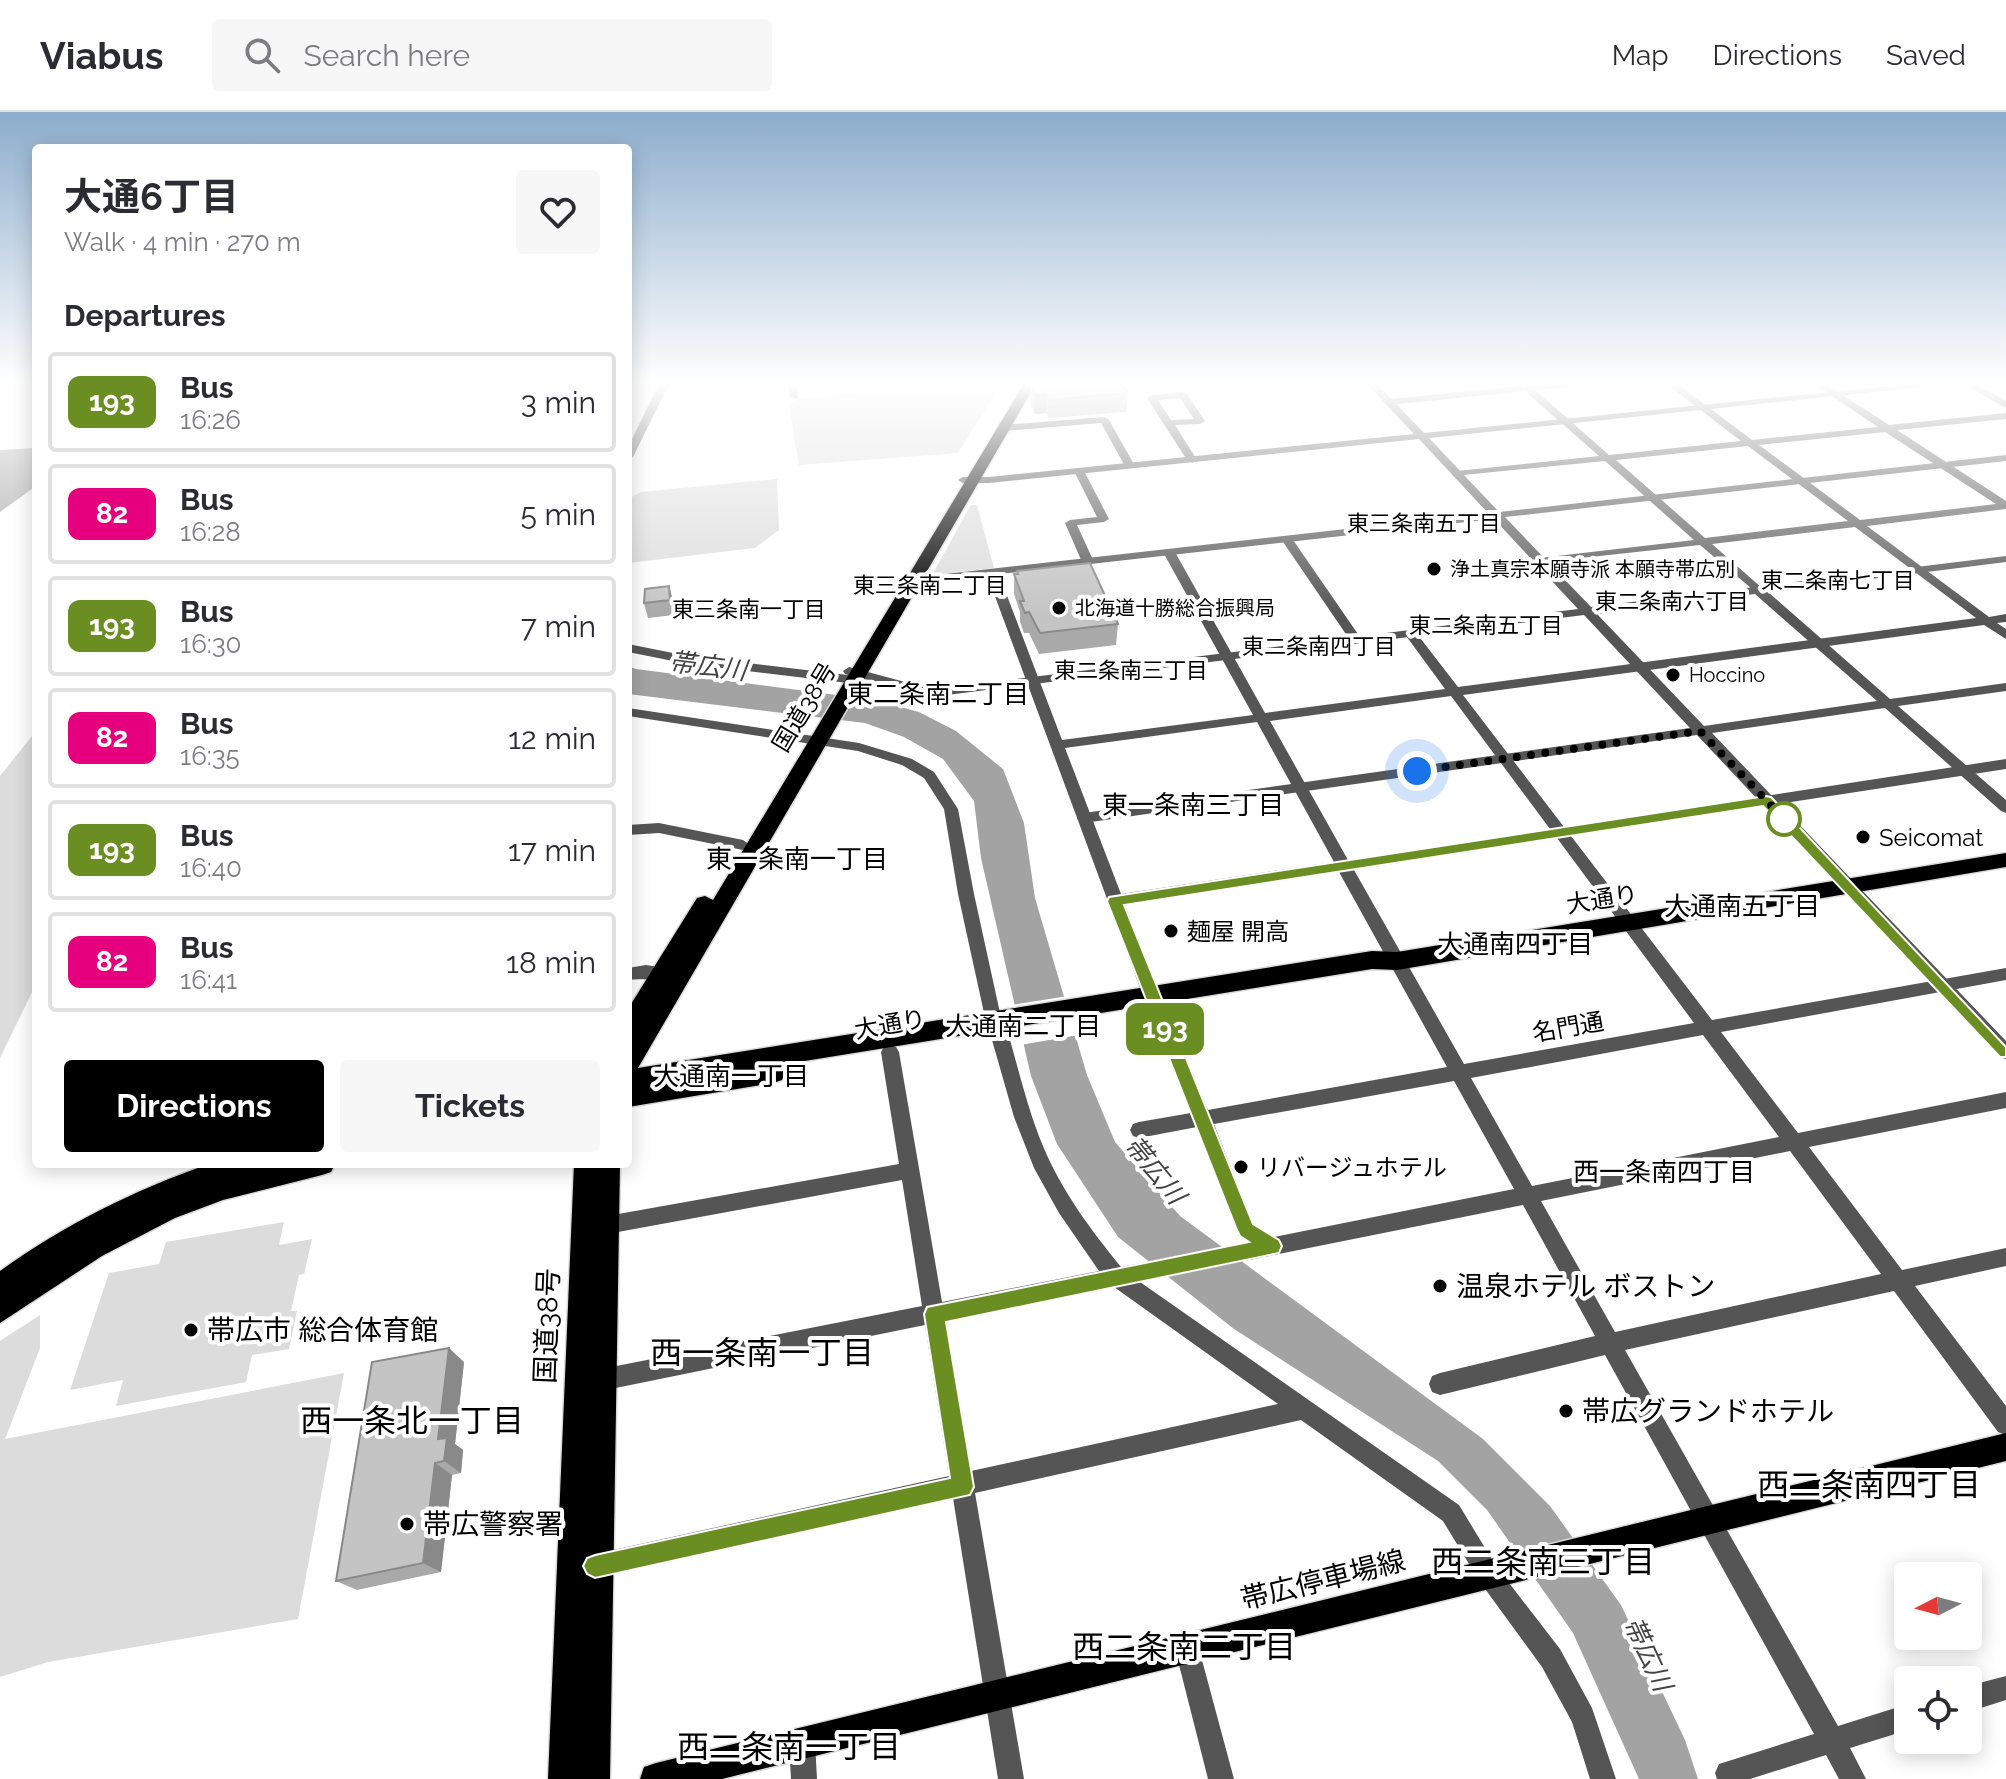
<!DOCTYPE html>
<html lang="en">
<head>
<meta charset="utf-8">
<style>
	body { margin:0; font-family:Raleway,"Noto Sans JP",sans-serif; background:#f7f7f7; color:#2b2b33; height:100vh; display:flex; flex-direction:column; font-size:30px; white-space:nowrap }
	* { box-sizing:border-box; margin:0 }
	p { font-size:26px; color:#7c7c81 }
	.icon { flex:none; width:44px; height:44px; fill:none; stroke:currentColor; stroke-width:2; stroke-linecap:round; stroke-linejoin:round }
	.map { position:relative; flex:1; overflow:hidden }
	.details { position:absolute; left:32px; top:32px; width:600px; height:1024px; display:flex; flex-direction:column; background:#fff; border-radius:8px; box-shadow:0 4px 20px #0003 }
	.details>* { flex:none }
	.badge { padding:0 16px; border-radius:12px; font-size:28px; line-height:52px }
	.needle { width:52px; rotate:264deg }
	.controls { position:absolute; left:1894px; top:1450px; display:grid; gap:16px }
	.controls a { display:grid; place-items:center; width:88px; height:88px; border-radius:8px; background:#fff; box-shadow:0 4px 20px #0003; font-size:40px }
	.you { position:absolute; width:40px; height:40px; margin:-20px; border:6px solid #fff; border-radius:50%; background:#1a73e8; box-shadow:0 0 0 12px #1a73e833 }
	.map>.badge { position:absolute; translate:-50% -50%; box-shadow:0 0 0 4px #fff }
	h2 { padding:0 32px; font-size:30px; line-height:72px }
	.round { display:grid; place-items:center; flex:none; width:84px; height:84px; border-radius:8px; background:#f7f7f7 }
	.head { display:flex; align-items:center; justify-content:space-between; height:136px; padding:0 32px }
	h1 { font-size:38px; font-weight:700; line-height:60px }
	.action { display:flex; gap:16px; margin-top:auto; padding:16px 32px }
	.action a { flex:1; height:92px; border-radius:8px; background:#000; color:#fff; font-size:32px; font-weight:700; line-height:92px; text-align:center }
	.action a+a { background:#f7f7f7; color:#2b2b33 }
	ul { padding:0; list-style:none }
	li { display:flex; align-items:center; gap:24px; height:100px; margin:0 16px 12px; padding:0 16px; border:4px solid #e1e1e2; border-radius:8px }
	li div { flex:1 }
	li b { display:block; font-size:30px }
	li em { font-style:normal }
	li .badge { min-width:88px; font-weight:700; text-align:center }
	header { display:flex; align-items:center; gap:48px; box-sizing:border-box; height:112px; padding:0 40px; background:#fff; border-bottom:2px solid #e1e1e2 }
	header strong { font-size:38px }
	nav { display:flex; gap:44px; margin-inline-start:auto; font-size:28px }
	.search { width:560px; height:72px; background:#f7f7f7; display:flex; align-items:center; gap:20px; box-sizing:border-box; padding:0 28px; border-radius:8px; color:#7c7c81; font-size:30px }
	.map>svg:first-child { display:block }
	.green { fill:#dcdcdc }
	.water { fill:#a3a3a3 }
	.pier { fill:#fff }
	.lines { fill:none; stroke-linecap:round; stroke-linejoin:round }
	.primary-casing { stroke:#dbdbdb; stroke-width:3 }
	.trunk-casing { stroke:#dbdbdb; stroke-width:3 }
	.minor { fill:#555; fill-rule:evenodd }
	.tertiary { fill:#555; fill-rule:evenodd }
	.primary { fill:#000; fill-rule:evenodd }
	.trunk { fill:#000; fill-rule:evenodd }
	.wall { fill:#a9a9a9 }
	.shaded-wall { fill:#898989 }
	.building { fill:#c4c4c4; stroke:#898989; stroke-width:2 }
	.line { fill:#6b8e23; stroke:#fff; stroke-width:2 }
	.walk { stroke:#000; stroke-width:8; stroke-dasharray:0 14.4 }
	.poi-dot { fill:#000; stroke:#fff; stroke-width:3 }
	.stop-dot { fill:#fff; stroke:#6b8e23; stroke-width:4 }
	.labels { text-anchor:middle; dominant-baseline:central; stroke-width:8; stroke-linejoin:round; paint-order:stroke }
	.far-poi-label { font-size:20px; fill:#000; stroke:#fff; text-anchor:start }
	.far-neighbourhood-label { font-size:22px; fill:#000; stroke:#fff }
	.street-label { font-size:24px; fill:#000; stroke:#fff }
	.poi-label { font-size:24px; fill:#000; stroke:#fff; text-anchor:start }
	.water-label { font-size:26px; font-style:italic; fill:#444; stroke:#fff }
	.neighbourhood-label { font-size:26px; fill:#000; stroke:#fff }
	.near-poi-label { font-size:28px; fill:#000; stroke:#fff; text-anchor:start }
	.near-street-label { font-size:28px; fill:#000; stroke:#fff }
	.near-neighbourhood-label { font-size:32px; fill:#000; stroke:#fff }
</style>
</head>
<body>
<header>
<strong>Viabus</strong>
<div class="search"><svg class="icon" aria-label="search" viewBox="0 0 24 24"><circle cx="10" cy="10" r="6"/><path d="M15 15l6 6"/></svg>Search here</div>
<nav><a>Map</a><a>Directions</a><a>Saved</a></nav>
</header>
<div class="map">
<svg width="2006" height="1667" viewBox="0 0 2006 1667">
	<rect width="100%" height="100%" fill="#fff"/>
	<!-- green -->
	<g class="green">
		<path d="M 868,273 L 1001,273 L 958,341 L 799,353 L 789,293 L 798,287 L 855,282 L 852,275 Z"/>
		<path d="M 777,367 L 779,418 L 755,436 L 628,451 L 628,387 L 641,380 Z"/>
		<path d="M 971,393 L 977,393 L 994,456 L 932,463 Z"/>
		<path d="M 36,619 L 36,872 L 0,946 L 0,664 Z"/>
		<path d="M 284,1110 L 279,1133 L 312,1127 L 304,1162 L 299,1163 L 291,1199 L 297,1199 L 289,1237 L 252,1243 L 246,1270 L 116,1294 L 123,1268 L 70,1278 L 109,1161 L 159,1152 L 166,1130 Z"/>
		<path d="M 40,1203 L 40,1236 L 5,1327 L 344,1261 L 298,1507 L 48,1550 L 0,1565 L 0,1229 Z"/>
	</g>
	<!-- water -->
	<g class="water">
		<path d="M 36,336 L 36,374 L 0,400 L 0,338 Z"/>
		<path d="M 628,554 L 636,557 L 875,588 L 919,600 L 956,619 L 1003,657 L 1024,711 L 1035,786 L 1087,963 L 1115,1030 L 1180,1104 L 1483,1327 L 1550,1394 L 1621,1493 L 1685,1628 L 1698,1667 L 1639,1667 L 1573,1521 L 1487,1398 L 1438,1349 L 1234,1217 L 1118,1125 L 1057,1032 L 1031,964 L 981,746 L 974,689 L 943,647 L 904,625 L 865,611 L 628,582 Z"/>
	</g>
	<!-- pier -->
	<path class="pier" d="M 1068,884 L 1079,923 L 1020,933 L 1011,893 Z"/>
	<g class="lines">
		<!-- primary casing -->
		<g class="primary-casing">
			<path id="primary" d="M 2006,1321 L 2006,1349 L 722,1667 L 640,1667 L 644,1655 L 656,1651 Z"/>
		</g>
		<!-- trunk casing -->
		<g class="trunk-casing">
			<g id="trunk">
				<path d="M 1025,270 L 1037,270 L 638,956 L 1372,839 L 1397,840 L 2006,741 L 2006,755 L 1397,858 L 1372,857 L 780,953 L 785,961 L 782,968 L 773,971 L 628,995 L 631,926 L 628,927 L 628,897 L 697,786 L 705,784 L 713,788 Z"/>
				<path d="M 209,1052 L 261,1052 L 260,1055 L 335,1052 L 331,1060 L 322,1063 L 223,1088 L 175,1106 L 102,1144 L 0,1211 L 0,1159 C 64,1113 134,1078 209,1052 Z"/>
				<path d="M 574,1052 L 620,1052 L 610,1667 L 548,1667 Z"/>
			</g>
		</g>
		<!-- minor -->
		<g class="minor">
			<path d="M 660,270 L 670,270 L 633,345 L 628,348 L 628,335 Z"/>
			<path d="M 787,270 L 797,270 L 798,287 L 790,285 Z"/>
			<path d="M 1515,270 L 1526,270 L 1529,273 L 1596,270 L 1591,273 L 1535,278 L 1609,343 L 1741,329 L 1664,270 L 1675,270 L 1752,328 L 1878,315 L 1811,270 L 1822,270 L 1889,313 L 2006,301 L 2006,307 L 1897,318 L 2006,389 L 2006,397 L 1867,414 L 1989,505 L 2006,502 L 2006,510 L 1997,511 L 2006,517 L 2006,527 L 1984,513 L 1463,583 L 1564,715 L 2006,647 L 2006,657 L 1571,724 L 1712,908 L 2006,856 L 2006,868 L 1721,920 L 1798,1021 L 2006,980 L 2006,996 L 1809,1035 L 1902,1158 L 2006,1136 L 2006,1154 L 1915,1174 L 2006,1294 L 2006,1323 L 1998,1320 L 1894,1179 L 1625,1238 L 1838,1614 L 1908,1592 L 1908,1618 L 1850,1636 L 1866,1667 L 1839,1667 L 1826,1643 L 1750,1667 L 1717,1667 L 1715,1661 L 1719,1652 L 1814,1622 L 1605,1243 L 1440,1283 L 1432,1280 L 1429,1272 L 1432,1264 L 1440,1261 L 1595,1224 L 1523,1093 L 1140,1170 L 1459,1393 L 1496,1454 L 1560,1537 L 1592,1596 L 1616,1667 L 1590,1667 L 1572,1610 L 1542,1555 L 1480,1470 L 1443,1409 L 1301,1308 L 975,1381 L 1024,1667 L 998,1667 L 953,1386 L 595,1466 L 587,1462 L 583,1454 L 587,1446 L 595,1442 L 949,1364 L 925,1213 L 601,1279 L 593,1276 L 590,1268 L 593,1260 L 601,1257 L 922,1194 L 902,1068 L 607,1122 L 600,1119 L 597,1113 L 600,1107 L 607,1104 L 899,1052 L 881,940 L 884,935 L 890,933 L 896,935 L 899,940 L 942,1190 L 1099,1159 L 1059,1101 L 1034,1056 L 1014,1005 L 990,921 L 993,916 L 986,910 L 958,782 L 944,697 L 924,666 L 902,653 L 858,639 L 628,604 L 628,596 L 859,631 L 912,647 L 934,660 L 958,697 L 974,782 L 1002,910 L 1000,914 L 1005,916 L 1008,921 C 1019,959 1028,998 1043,1034 C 1061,1078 1091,1118 1121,1155 L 1248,1130 L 1239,1124 L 1197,1015 L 1139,1026 L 1133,1024 L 1130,1018 L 1133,1012 L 1139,1010 L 1191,1001 L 1143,884 L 986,460 L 988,458 L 998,460 L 1062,628 L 1253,603 L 1163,440 L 1169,437 L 1175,440 L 1265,601 L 1445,577 L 1404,521 L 1410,517 L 1414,518 L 1458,575 L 1976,506 L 1855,415 L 1712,432 L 1762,476 L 1762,480 L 1758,482 L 1700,433 L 1536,451 L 1534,449 L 1540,446 L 1694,428 L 1605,349 L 1453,364 L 1452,362 L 1457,359 L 1599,344 L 1525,279 L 1389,293 L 1384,290 L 1389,287 L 1519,274 ZM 1885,320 L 1996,392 L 1860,408 L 1759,333 ZM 1748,334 L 1848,409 L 1705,426 L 1616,348 ZM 1451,584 L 1550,717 L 1348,748 L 1270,609 ZM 1257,610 L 1334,750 L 1121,782 L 1065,636 ZM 1557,726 L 1694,911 L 1464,952 L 1354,758 ZM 1339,760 L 1447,955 L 1208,998 L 1159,884 L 1125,793 ZM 1703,923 L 1779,1025 L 1532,1074 L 1471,966 ZM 1454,969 L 1514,1077 L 1274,1125 L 1253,1112 L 1214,1012 ZM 1790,1039 L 1881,1162 L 1615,1220 L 1541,1089 ZM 1114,1175 L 1278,1292 L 971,1359 L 945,1209 Z"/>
			<path d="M 1183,280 L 1186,281 L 1205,309 L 1200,312 L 1175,313 L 1197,348 L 1192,351 L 1187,348 L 1147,286 L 1152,283 ZM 1180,286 L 1194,307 L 1171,308 L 1158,288 Z"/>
			<path d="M 1104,305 L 1109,308 L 1135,354 L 1134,356 L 1126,356 L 1101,311 L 1003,319 L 998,316 L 1003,313 Z"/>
			<path d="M 1079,356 L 1084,359 L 1109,407 L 1104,410 L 1077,413 L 1094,450 L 1088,453 L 1082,450 L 1065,411 L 1070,408 L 1097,405 L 1074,359 Z"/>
			<path d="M 1283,425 L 1291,425 L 1362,528 L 1360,531 L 1352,531 L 1281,427 Z"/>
			<path d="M 628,532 L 688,544 L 856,564 L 862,568 L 856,572 L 688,552 L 628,540 Z"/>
			<path d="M 659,711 L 743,728 L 750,733 L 743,738 L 659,721 L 628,723 L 628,713 Z"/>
			<path d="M 646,853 L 666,856 L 668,861 L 666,866 C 655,869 640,866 628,868 L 628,856 Z"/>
			<path d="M 1187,1525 L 1196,1528 L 1199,1537 L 1234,1667 L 1208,1667 L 1175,1537 L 1178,1528 Z"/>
			<path d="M 2006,1564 L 2006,1588 L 1968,1600 L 1968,1574 Z"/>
			<path d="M 802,1617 L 811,1621 L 815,1630 L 817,1667 L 791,1667 L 789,1630 L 793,1621 Z"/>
		</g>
		<!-- tertiary -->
		<path class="tertiary" d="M 1365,270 L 1375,270 L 1424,321 L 1929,270 L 1972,270 L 2006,289 L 2006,296 L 1961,271 L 1429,326 L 1499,400 L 2006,343 L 2006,349 L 1505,405 L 1591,495 L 2006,444 L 2006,450 L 1768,480 L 1890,587 L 2006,571 L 2006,579 L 1898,594 L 2006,688 L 2006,701 L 2001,699 L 1885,596 L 1712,621 L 2006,929 L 2006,947 L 2000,945 L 1697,623 L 1084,711 L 1077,706 L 1084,701 L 1690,616 L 1584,503 L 931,585 L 845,562 L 843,559 L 849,555 L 931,577 L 944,576 L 1578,497 L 1494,407 L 901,473 L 895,470 L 901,467 L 1488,401 L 1419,327 L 989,371 L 963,371 L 958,368 L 963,365 L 989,365 L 1414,322 ZM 1755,482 L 1877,589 L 1704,614 L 1597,502 Z"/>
		<!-- primary -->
		<use href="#primary" class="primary"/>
		<!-- trunk -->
		<use href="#trunk" class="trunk"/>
	</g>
	<!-- wall -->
	<g class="wall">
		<path d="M 1031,274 L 1128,281 L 1126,300 L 1049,306 L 1046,301 L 1035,302 L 1031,293 Z"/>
		<path d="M 1017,459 L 1118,512 L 1116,533 L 1039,542 L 1029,521 L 1024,521 L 1020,510 L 1020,500 L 1014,482 L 1014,462 L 1016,462 Z"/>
		<path d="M 669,474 L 673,489 L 674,503 L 648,506 L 644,491 Z"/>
		<path d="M 464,1250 L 455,1332 L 463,1338 L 461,1361 L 452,1363 L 441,1460 L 357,1478 L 336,1469 Z"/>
	</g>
	<!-- shaded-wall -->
	<g class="shaded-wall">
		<path d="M 1046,282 L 1046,301 L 1035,302 L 1035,283 Z"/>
		<path d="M 669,474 L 673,489 L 674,503 L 670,488 Z"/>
		<path d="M 449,1236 L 464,1250 L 455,1332 L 463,1338 L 461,1361 L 444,1349 L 438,1327 Z"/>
		<path d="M 435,1351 L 452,1363 L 441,1460 L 423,1451 Z"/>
	</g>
	<!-- building -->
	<g class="building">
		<path d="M 1033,270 L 1121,270 L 1128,281 L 1049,288 L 1046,282 L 1035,283 L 1031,274 Z"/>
		<path d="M 1090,451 L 1118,512 L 1040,521 L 1029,500 L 1025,501 L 1020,489 L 1024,489 L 1014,462 L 1018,462 L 1017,459 Z"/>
		<path d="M 669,474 L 670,488 L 644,491 L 645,477 Z"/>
		<path d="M 449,1236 L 438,1327 L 447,1326 L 444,1349 L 435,1351 L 423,1451 L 336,1469 L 372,1250 Z"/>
	</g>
	<!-- sky -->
	<linearGradient id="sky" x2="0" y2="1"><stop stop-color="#8cadcc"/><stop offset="0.54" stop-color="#fff"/><stop offset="1" stop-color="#fff" stop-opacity="0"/></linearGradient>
	<rect width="2006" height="503" fill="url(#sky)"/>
	<!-- line -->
	<path class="line" d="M 1766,684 L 1771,685 L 2006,935 L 2006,945 L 2000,945 L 1763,694 L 1124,793 L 1253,1112 L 1279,1128 L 1282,1134 L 1279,1141 L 946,1210 L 974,1375 L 970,1383 L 595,1466 L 587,1462 L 583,1454 L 587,1446 L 595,1443 L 950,1366 L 924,1202 L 927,1195 L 1249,1130 L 1240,1124 L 1237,1118 L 1107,789 L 1109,785 Z"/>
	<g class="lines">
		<!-- walk -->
		<path class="walk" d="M 1417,659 L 1700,619 L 1787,710 L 1784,707"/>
	</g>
	<!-- markers -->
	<g class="poi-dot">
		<circle cx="1434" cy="457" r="8"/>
		<circle cx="1059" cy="496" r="8"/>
		<circle cx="1673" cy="563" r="8"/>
		<circle cx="1863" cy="725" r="8"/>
		<circle cx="1171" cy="819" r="8"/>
		<circle cx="1241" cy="1055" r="8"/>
		<circle cx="1440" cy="1174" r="8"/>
		<circle cx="191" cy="1218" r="8"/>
		<circle cx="1566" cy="1299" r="8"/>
		<circle cx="407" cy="1412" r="8"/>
	</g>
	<circle class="stop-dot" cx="1784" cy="707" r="16"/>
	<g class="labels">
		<!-- far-poi labels -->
		<g class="far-poi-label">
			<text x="1450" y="457">浄土真宗本願寺派 本願寺帯広別</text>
			<text x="1075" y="496">北海道十勝総合振興局</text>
			<text x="1689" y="563">Hoccino</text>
		</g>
		<!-- far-neighbourhood labels -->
		<g class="far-neighbourhood-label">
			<text x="1424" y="411">東三条南五丁目</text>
			<text x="1838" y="468">東二条南七丁目</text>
			<text x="930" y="473">東三条南二丁目</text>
			<text x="1672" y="489">東二条南六丁目</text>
			<text x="749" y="497">東三条南一丁目</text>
			<text x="1486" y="513">東二条南五丁目</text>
			<text x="1319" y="534">東二条南四丁目</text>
			<text x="1131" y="558">東二条南三丁目</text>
		</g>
		<!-- street labels -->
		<g class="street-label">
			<text transform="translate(804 595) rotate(-59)">国道38号</text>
			<text transform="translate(1602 787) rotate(-9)">大通り</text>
			<text transform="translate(890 912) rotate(-10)">大通り</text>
			<text transform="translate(1568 915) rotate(-10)">名門通</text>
		</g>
		<!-- poi labels -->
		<g class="poi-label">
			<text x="1879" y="725">Seicomat</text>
			<text x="1187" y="819">麺屋 開高</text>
			<text x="1257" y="1055">リバージュホテル</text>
		</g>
		<!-- water labels -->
		<g class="water-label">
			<text transform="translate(708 554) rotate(7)">帯広川</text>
			<text transform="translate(1155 1058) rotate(51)">帯広川</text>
			<text transform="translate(1648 1542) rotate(65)">帯広川</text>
		</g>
		<!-- neighbourhood labels -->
		<g class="neighbourhood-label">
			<text x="938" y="582">東二条南二丁目</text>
			<text x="1193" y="693">東一条南三丁目</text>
			<text x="797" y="747">東一条南一丁目</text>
			<text x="1742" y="794">大通南五丁目</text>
			<text x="1515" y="832">大通南四丁目</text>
			<text x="1023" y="914">大通南二丁目</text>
			<text x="731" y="964">大通南一丁目</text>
			<text x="1664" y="1060">西一条南四丁目</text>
		</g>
		<!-- near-poi labels -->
		<g class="near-poi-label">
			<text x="1456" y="1174">温泉ホテル ボストン</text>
			<text x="207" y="1218">帯広市 総合体育館</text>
			<text x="1582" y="1299">帯広グランドホテル</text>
			<text x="423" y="1412">帯広警察署</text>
		</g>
		<!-- near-street labels -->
		<g class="near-street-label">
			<text transform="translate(547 1214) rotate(-88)">国道38号</text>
			<text transform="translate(1323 1468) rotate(-14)">帯広停車場線</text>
		</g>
		<!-- near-neighbourhood labels -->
		<g class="near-neighbourhood-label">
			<text x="762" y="1240">西一条南一丁目</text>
			<text x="412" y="1308">西一条北一丁目</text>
			<text x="1869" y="1372">西二条南四丁目</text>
			<text x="1543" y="1449">西二条南三丁目</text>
			<text x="1184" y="1534">西二条南二丁目</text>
			<text x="789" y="1634">西二条南一丁目</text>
		</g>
	</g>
</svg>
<div class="controls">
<a><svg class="needle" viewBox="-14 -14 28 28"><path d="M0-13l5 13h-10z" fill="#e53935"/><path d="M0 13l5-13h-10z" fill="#7c7c81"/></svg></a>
<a><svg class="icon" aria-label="locate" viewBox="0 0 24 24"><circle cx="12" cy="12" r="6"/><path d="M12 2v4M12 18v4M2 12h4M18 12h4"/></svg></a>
</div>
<div class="you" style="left:1417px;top:659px"></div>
<b class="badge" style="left:1165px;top:917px;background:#6b8e23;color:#fff">193</b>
<section class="details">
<div class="head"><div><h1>大通6丁目</h1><p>Walk · 4 min · 270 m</p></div><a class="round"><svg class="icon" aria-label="heart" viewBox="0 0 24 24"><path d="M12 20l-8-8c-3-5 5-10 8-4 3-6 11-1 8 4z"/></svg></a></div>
<h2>Departures</h2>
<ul>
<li><span class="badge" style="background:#6b8e23;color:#fff">193</span><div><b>Bus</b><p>16:26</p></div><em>3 min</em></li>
<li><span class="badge" style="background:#e6007e;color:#fff">82</span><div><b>Bus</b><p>16:28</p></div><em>5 min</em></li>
<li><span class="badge" style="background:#6b8e23;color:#fff">193</span><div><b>Bus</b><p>16:30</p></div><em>7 min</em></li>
<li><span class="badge" style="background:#e6007e;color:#fff">82</span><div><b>Bus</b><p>16:35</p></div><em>12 min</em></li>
<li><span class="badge" style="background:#6b8e23;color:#fff">193</span><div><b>Bus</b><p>16:40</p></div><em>17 min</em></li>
<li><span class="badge" style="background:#e6007e;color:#fff">82</span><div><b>Bus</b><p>16:41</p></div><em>18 min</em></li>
</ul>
<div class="action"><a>Directions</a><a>Tickets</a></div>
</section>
</div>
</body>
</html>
